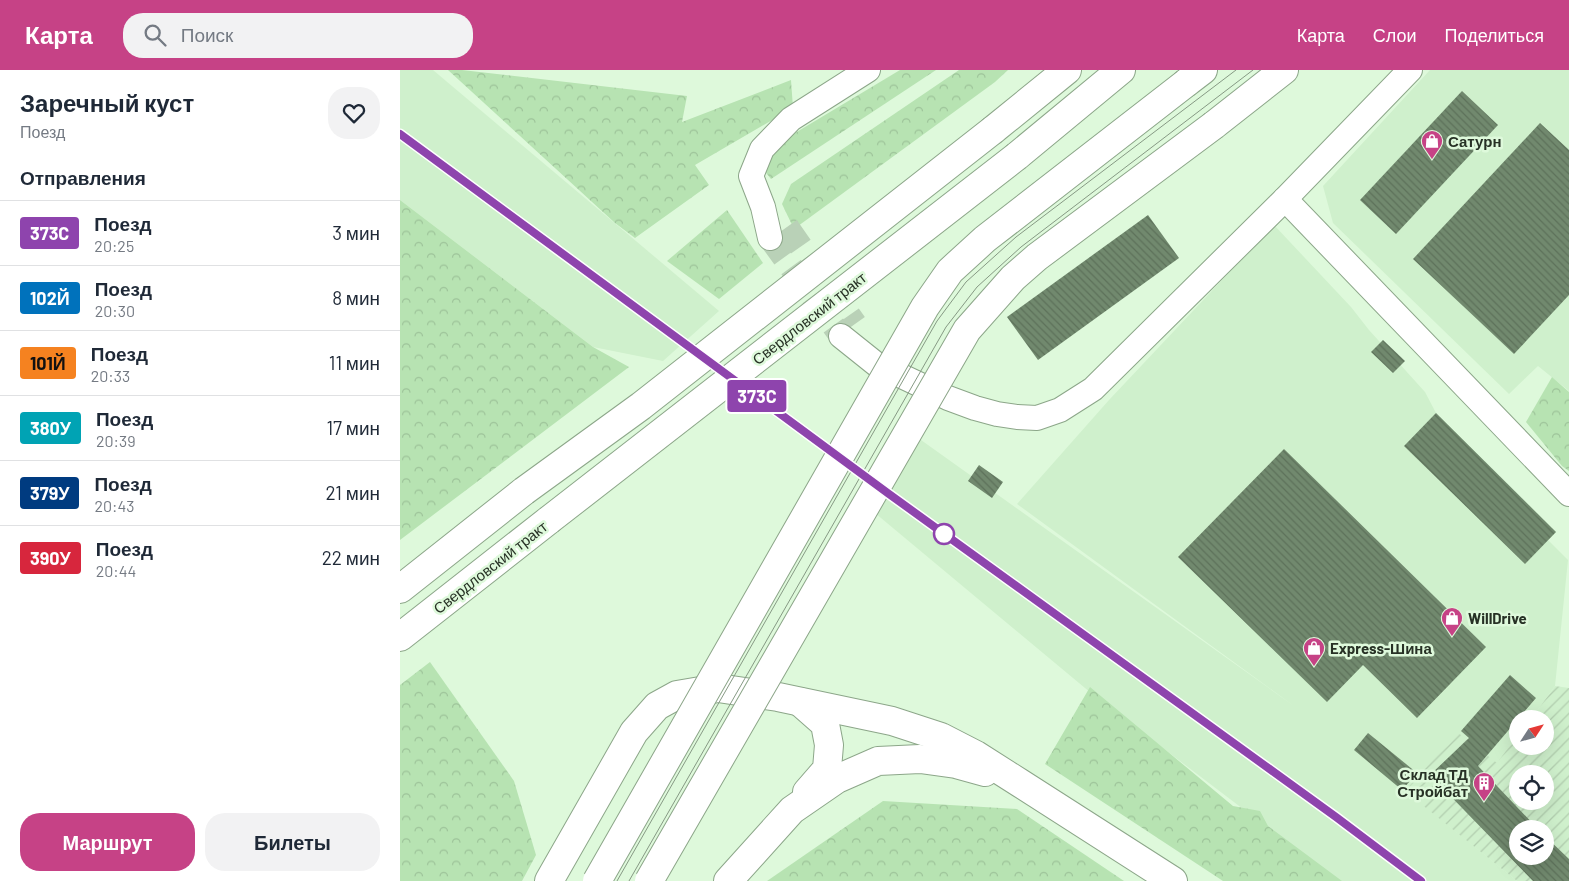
<!DOCTYPE html>
<html lang="ru">
<head>
<meta charset="utf-8">
<style>
	body { margin:0; font-family:Barlow,sans-serif; background:#f2f2f3; color:#1f2937; height:100vh; display:flex; flex-direction:column; font-size:19px; white-space:nowrap }
	* { box-sizing:border-box; margin:0 }
	p { font-size:16px; color:#747a83 }
	.icon { flex:none; width:28px; height:28px; fill:none; stroke:currentColor; stroke-width:2; stroke-linecap:round; stroke-linejoin:round }
	.map { position:relative; flex:1; overflow:hidden }
	.details { display:flex; flex-direction:column; background:#fff; width:400px }
	.details>* { flex:none }
	.badge { padding:0 10px; border-radius:4px; font-size:18px; line-height:32px }
	.needle { width:32px; rotate:54deg }
	.controls { position:absolute; left:1109px; top:640px; display:grid; gap:10px }
	.controls a { display:grid; place-items:center; width:45px; height:45px; border-radius:50%; background:#fff; box-shadow:0 5px 20px #0002; font-size:25px }
	.map>.badge { position:absolute; translate:-50% -50%; box-shadow:0 0 0 2px #fff }
	h2 { padding:0 20px; font-size:19px; line-height:45px }
	.round { display:grid; place-items:center; flex:none; width:52px; height:52px; border-radius:20px; background:#f2f2f3 }
	.overview { display:flex; align-items:center; justify-content:space-between; height:85px; padding:0 20px }
	h1 { font-size:24px; font-weight:600; line-height:38px }
	.action { display:flex; gap:10px; margin-top:auto; padding:10px 20px }
	.action a { flex:1; height:58px; border-radius:20px; background:#c64286; color:#fff; font-size:20px; font-weight:600; line-height:58px; text-align:center }
	.action a+a { background:#f2f2f3; color:#1f2937 }
	ul { padding:0; list-style:none }
	li { display:flex; align-items:center; gap:15px; height:65px; padding:0 20px; border-top:1px solid #e0e1e3 }
	li div { flex:1 }
	li b { display:block; font-size:19px }
	li em { font-style:normal }
	li .badge { min-width:55px; font-weight:700; text-align:center }
	header { display:flex; align-items:center; gap:30px; box-sizing:border-box; height:70px; padding:0 25px; background:#c64286; color:#fff }
	header strong { font-size:24px }
	nav { display:flex; gap:28px; margin-inline-start:auto; font-size:18px }
	.search { width:350px; height:45px; background:#f2f2f3; display:flex; align-items:center; gap:12px; box-sizing:border-box; padding:0 18px; border-radius:20px; color:#747a83; font-size:19px }
	main { display:flex; flex:1; min-height:0 }
	.map>svg:first-child { display:block }
	.built { fill:#cff0cc }
	.industrial { fill:url(#industrial-furrows); fill-rule:evenodd }
	.forest { fill:url(#forest-crowns) }
	.building { fill:url(#building-back-hatch) }
	.lines { fill:none; stroke-linecap:round; stroke-linejoin:round }
	.minor-tunnel { stroke:#b9d1b7; stroke-width:24; stroke-dasharray:24 12; stroke-linecap:butt }
	.minor-casing { stroke:#8ca689; stroke-width:26 }
	.major-casing { stroke:#8ca689; stroke-width:30 }
	.minor { stroke:#fff; stroke-width:24 }
	.major { stroke:#fff; stroke-width:28 }
	.tram { stroke:#869984; stroke-width:1 }
	.rail-casing { stroke:#869984; stroke-width:5.5 }
	.rail { stroke:#def9db; stroke-width:4; stroke-dasharray:11; stroke-linecap:butt }
	.major-bridge-casing { stroke:#8ca689; stroke-width:30; stroke-linecap:butt }
	.major-bridge { stroke:#fff; stroke-width:28 }
	.line-casing { stroke:#fff; stroke-width:11 }
	.line { stroke:#8e44ad; stroke-width:8 }
	.stop-dot { fill:#fff; stroke:#8e44ad; stroke-width:2.5 }
	.labels { text-anchor:middle; dominant-baseline:central; stroke-width:5; stroke-linejoin:round; paint-order:stroke }
	.poi-label { font-size:15px; font-weight:bold; fill:#273125; stroke:#def9db; text-anchor:start }
	.street-label { font-size:15px; fill:#273125; stroke:#def9db }
</style>
</head>
<body>
<header>
<strong>Карта</strong>
<div class="search"><svg class="icon" aria-label="search" viewBox="0 0 24 24"><circle cx="10" cy="10" r="6"/><path d="M15 15l6 6"/></svg>Поиск</div>
<nav><a>Карта</a><a>Слои</a><a>Поделиться</a></nav>
</header>
<main>
<section class="details">
<div class="overview"><div><h1>Заречный куст</h1><p>Поезд</p></div><a class="round"><svg class="icon" aria-label="heart" viewBox="0 0 24 24"><path d="M12 20l-8-8c-3-5 5-10 8-4 3-6 11-1 8 4z"/></svg></a></div>
<h2>Отправления</h2>
<ul>
<li><span class="badge" style="background:#8e44ad;color:#fff">373C</span><div><b>Поезд</b><p>20:25</p></div><em>3 мин</em></li>
<li><span class="badge" style="background:#0072bc;color:#fff">102Й</span><div><b>Поезд</b><p>20:30</p></div><em>8 мин</em></li>
<li><span class="badge" style="background:#f58220;color:#111">101Й</span><div><b>Поезд</b><p>20:33</p></div><em>11 мин</em></li>
<li><span class="badge" style="background:#00a3b4;color:#fff">380У</span><div><b>Поезд</b><p>20:39</p></div><em>17 мин</em></li>
<li><span class="badge" style="background:#003b80;color:#fff">379У</span><div><b>Поезд</b><p>20:43</p></div><em>21 мин</em></li>
<li><span class="badge" style="background:#d7263d;color:#fff">390У</span><div><b>Поезд</b><p>20:44</p></div><em>22 мин</em></li>
</ul>
<div class="action"><a>Маршрут</a><a>Билеты</a></div>
</section>
<div class="map">
<svg width="1169" height="811" viewBox="0 0 1169 811">
	<defs>
		<pattern id="industrial-furrows" width="10" height="10" patternUnits="userSpaceOnUse" patternTransform="scale(1.25)"><rect width="10" height="10" fill="#cff0cc"/><path d="M-1 1l2-2M0 10L10 0M9 11l2-2" fill="none" stroke="#b2ceaf"/></pattern>
		<pattern id="forest-crowns" width="20" height="18" patternUnits="userSpaceOnUse" patternTransform="scale(1.25)"><rect width="20" height="18" fill="#b7e3b2"/><path d="M2 6a3 3 0 1 1 6 0M12 15a3 3 0 1 1 6 0" fill="none" stroke="#9dc399"/></pattern>
		<pattern id="building-back-hatch" width="6" height="6" patternUnits="userSpaceOnUse" patternTransform="scale(1.25)"><rect width="6" height="6" fill="#71896e"/><path d="M-1 5l2 2M0 0l6 6M5-1l2 2" fill="none" stroke="#5d715a"/></pattern>
	</defs>
	<rect width="100%" height="100%" fill="#def9db"/>
	<!-- built -->
	<g class="built">
		<path d="M 0,0 L 33,0 L 319,241 L 263,291 L 193,277 L 0,130 Z"/>
		<path d="M 1030,0 L 1169,0 L 1169,321 L 1138,296 L 1109,324 L 933,153 L 923,116 Z"/>
		<path d="M 874,155 L 951,237 L 969,260 L 1025,322 L 1036,343 L 1156,462 L 1148,470 L 1168,490 L 1155,616 L 1131,649 L 1118,649 L 1117,666 L 1098,693 L 1006,721 L 1117,811 L 938,811 L 697,628 L 475,443 L 514,365 L 894,636 L 617,434 L 709,330 Z"/>
	</g>
	<!-- industrial -->
	<path class="industrial" d="M 1155,616 L 1169,618 L 1169,811 L 1117,811 L 1005,721 L 1057,662 L 1097,693 L 1117,666 L 1118,676 L 1145,676 L 1145,649 L 1131,649 ZM 1118,704 L 1145,704 L 1145,731 L 1118,731 ZM 1118,759 L 1145,759 L 1145,786 L 1118,786 Z"/>
	<!-- forest -->
	<g class="forest">
		<path d="M 48,0 L 62,0 L 287,26 L 282,52 L 391,10 L 393,38 L 295,95 L 309,115 L 235,168 L 215,153 Z"/>
		<path d="M 500,0 L 536,0 L 371,109 L 363,99 L 385,69 Z"/>
		<path d="M 559,0 L 608,0 L 595,12 L 394,159 L 382,134 L 391,114 Z"/>
		<path d="M 0,130 L 193,277 L 229,297 L 0,470 Z"/>
		<path d="M 327,140 L 363,193 L 319,229 L 267,191 Z"/>
		<path d="M 1152,307 L 1169,322 L 1169,401 L 1162,396 L 1126,352 Z"/>
		<path d="M 30,592 L 114,711 L 136,785 L 122,811 L 0,811 L 0,615 Z"/>
		<path d="M 690,617 L 833,736 L 860,741 L 868,756 L 942,811 L 823,811 L 645,694 Z"/>
		<path d="M 483,731 L 617,739 L 724,811 L 367,811 Z"/>
	</g>
	<!-- building -->
	<g class="building">
		<path d="M 1062,21 L 1098,55 L 996,164 L 960,130 Z"/>
		<path d="M 1140,53 L 1169,80 L 1169,225 L 1114,284 L 1013,189 Z"/>
		<path d="M 748,145 L 779,188 L 638,290 L 607,247 Z"/>
		<path d="M 983,270 L 1005,291 L 993,303 L 971,282 Z"/>
		<path d="M 1036,343 L 1156,462 L 1125,494 L 1004,376 Z"/>
		<path d="M 884,379 L 1086,577 L 1017,648 L 963,595 L 927,632 L 778,487 Z"/>
		<path d="M 579,395 L 603,412 L 592,428 L 568,411 Z"/>
		<path d="M 1110,605 L 1136,628 L 1078,696 L 1138,759 L 1118,759 L 1118,786 L 1145,786 L 1145,766 L 1169,789 L 1169,811 L 1133,811 L 1030,705 L 1069,668 L 1061,661 Z"/>
		<path d="M 968,663 L 1017,703 L 1002,720 L 954,680 Z"/>
	</g>
	<g class="lines">
		<!-- minor-tunnel -->
		<g class="minor-tunnel">
			<path d="M 387,157 L 455,254"/>
			<path d="M 370,168 L 441,266"/>
		</g>
		<!-- minor casing -->
		<g class="minor-casing">
			<g id="minor">
				<path d="M 885,129 L 1169,424"/>
				<path d="M 370,168 L 363,137 L 351,106 L 362,79 L 391,49 L 468,0"/>
				<path d="M 441,266 L 476,294 L 548,328 L 575,338 L 597,344 L 617,347 L 637,348 L 660,340 L 693,319 L 885,129 L 1010,0"/>
			</g>
		</g>
		<!-- major casing -->
		<g class="major-casing">
			<g id="major">
				<path d="M 786,13 L 803,0"/>
				<path d="M 814,55 L 884,0"/>
				<path d="M 593,60 L 667,0"/>
				<path d="M 617,86 L 721,0"/>
				<path d="M 0,519 L 124,421"/>
				<path d="M 0,567 L 149,450"/>
				<path d="M 400,632 L 425,654 L 429,675 L 427,699 L 407,722"/>
				<path d="M 149,811 L 234,662 L 257,636 L 277,625 L 318,618 L 378,627 L 492,651 L 541,667 L 576,685 L 620,713 L 773,811"/>
				<path d="M 328,811 L 392,740 L 437,709 L 478,691 L 520,689 L 556,694 L 585,702"/>
			</g>
		</g>
		<!-- minor -->
		<use href="#minor" class="minor"/>
		<!-- major -->
		<use href="#major" class="major"/>
		<!-- tram -->
		<g class="tram">
			<path d="M 217,811 L 537,251 L 566,212 L 616,167 L 836,0"/>
			<path d="M 229,811 L 546,257 L 577,217 L 621,177 L 853,0"/>
		</g>
		<!-- rail casing -->
		<g class="rail-casing">
			<path id="rail" d="M 0,64 L 489,424 L 936,747 L 1021,811"/>
		</g>
		<!-- rail -->
		<use href="#rail" class="rail"/>
		<!-- major-bridge casing -->
		<g class="major-bridge-casing">
			<g id="major-bridge">
				<path d="M 124,421 L 241,336 L 593,60"/>
				<path d="M 149,450 L 617,86"/>
				<path d="M 197,811 L 525,237 L 550,201 L 585,169 L 786,13"/>
				<path d="M 249,811 L 567,260 L 613,208 L 637,187 L 814,55"/>
			</g>
		</g>
		<!-- major-bridge -->
		<use href="#major-bridge" class="major-bridge"/>
	</g>
	<g class="lines">
		<!-- line casing -->
		<g class="line-casing">
			<path id="line" d="M 0,64 L 489,424 L 936,747 L 1021,811"/>
		</g>
		<!-- line -->
		<use href="#line" class="line"/>
	</g>
	<!-- icons -->
	<defs>
		<g id="shop-pin" transform="scale(1.125)"><path d="M0 17L-7.5 6A9.5 9.5 0 1 1 7.5 6Z" fill="#c64286" stroke="#def9db"/><path d="M-5-2.5h2.3a2.7 3.5 0 0 1 5.4 0H5L5.5 6h-11ZM-1.5-2.5h3a1.5 2.3 0 0 0-3 0Z" fill="#fff"/></g>
		<g id="building-pin" transform="scale(1.125)"><path d="M0 17L-7.5 6A9.5 9.5 0 1 1 7.5 6Z" fill="#c64286" stroke="#def9db"/><path d="M-4-6H4V6H1V3H-1V6H-4ZM-2.5-4.3h1.7v1.8h-1.7ZM.8-4.3h1.7v1.8H.8ZM-2.5-1h1.7V.8h-1.7ZM.8-1h1.7V.8H.8Z" fill="#fff"/></g>
	</defs>
	<g fill-rule="evenodd">
		<use href="#shop-pin" x="1032" y="71"/>
		<use href="#shop-pin" x="1052" y="548"/>
		<use href="#shop-pin" x="914" y="578"/>
		<use href="#building-pin" x="1084" y="713"/>
	</g>
	<!-- markers -->
	<circle class="stop-dot" cx="544" cy="464" r="10"/>
	<g class="labels">
		<!-- poi labels -->
		<g class="poi-label">
			<text x="1048" y="71">Сатурн</text>
			<text x="1068" y="548">WillDrive</text>
			<text x="930" y="578">Express-Шина</text>
			<text x="1068" y="704" text-anchor="end">Склад ТД<tspan x="1068" dy="17">Стройбат</tspan></text>
		</g>
		<!-- street labels -->
		<g class="street-label">
			<text transform="translate(409 248) rotate(-38)">Свердловский тракт</text>
			<text transform="translate(90 497) rotate(-38)">Свердловский тракт</text>
		</g>
	</g>
</svg>
<div class="controls">
<a><svg class="needle" viewBox="-14 -14 28 28"><path d="M0-13l5 13h-10z" fill="#e53935"/><path d="M0 13l5-13h-10z" fill="#747a83"/></svg></a>
<a><svg class="icon" aria-label="locate" viewBox="0 0 24 24"><circle cx="12" cy="12" r="6"/><path d="M12 2v4M12 18v4M2 12h4M18 12h4"/></svg></a>
<a><svg class="icon" aria-label="layers" viewBox="0 0 24 24"><path d="M12 4l9 5-9 5-9-5zM3 14l9 5 9-5"/></svg></a>
</div>
<b class="badge" style="left:357px;top:326px;background:#8e44ad;color:#fff">373C</b>
</div>
</main>
</body>
</html>
